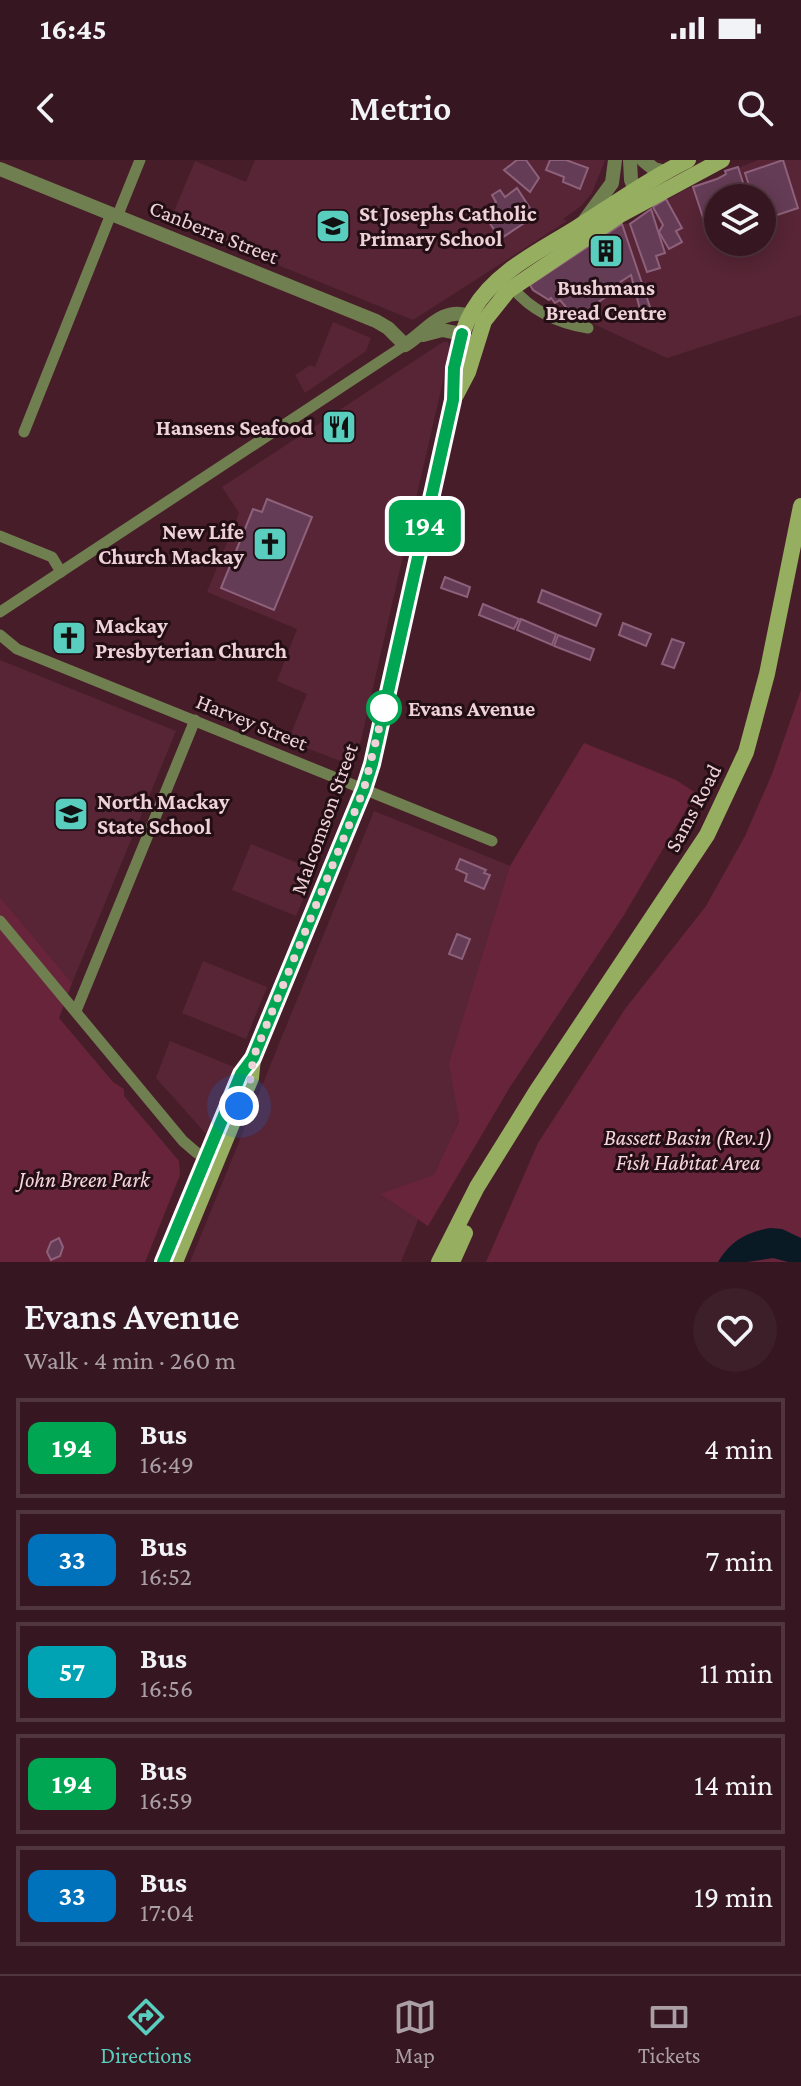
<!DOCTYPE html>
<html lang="en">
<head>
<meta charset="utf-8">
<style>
	body { margin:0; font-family:"Crimson Pro",serif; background:#3d1f29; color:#f1f3f6; height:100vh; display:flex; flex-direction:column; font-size:30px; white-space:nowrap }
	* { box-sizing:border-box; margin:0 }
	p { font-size:26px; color:#aa9fa5 }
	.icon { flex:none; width:44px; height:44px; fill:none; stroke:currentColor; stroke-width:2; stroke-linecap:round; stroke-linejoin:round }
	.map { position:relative; height:1102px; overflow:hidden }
	.drawer { display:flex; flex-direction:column; background:#361620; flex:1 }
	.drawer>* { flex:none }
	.badge { padding:0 16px; border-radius:12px; font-size:28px; line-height:52px }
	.fabs { position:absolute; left:704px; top:24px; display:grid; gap:16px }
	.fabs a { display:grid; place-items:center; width:72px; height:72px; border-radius:50%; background:#361620; box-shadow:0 4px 20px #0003,0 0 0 2px #50353e; font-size:40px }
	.you { position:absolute; width:40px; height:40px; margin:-20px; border:6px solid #fff; border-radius:50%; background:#1a73e8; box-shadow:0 0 0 12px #1a73e833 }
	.map>.badge { position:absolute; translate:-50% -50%; box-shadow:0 0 0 4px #fff }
	.round { display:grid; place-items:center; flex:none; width:84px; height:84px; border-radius:42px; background:#3d1f29 }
	.headline { display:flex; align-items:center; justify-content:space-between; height:136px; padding:0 24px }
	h1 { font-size:38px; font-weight:600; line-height:60px }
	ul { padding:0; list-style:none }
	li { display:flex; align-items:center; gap:24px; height:100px; margin:0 16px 12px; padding:0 8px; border:4px solid #50353e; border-radius:0px }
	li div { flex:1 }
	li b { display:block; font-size:30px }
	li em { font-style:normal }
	li .badge { min-width:88px; font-weight:700; text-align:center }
	.status { display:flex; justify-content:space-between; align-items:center; height:56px; padding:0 40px; background:#361620; direction:ltr }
	.status svg { height:22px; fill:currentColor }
	header { display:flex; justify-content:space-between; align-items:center; height:104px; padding:0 24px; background:#361620; font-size:36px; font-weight:600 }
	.dock { display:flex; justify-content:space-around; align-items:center; height:112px; border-top:2px solid #50353e; background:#361620; font-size:22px; color:#aa9fa5 }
	.dock a { display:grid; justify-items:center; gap:4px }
	.dock .current { color:#5acebe }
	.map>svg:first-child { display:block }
	.built { fill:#572535; fill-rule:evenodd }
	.green { fill:#68243a }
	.water { fill:#0a1a25 }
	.building { fill:#653c55; stroke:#8d617b; stroke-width:2 }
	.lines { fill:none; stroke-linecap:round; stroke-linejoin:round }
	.minor { stroke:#707f50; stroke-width:11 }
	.tertiary { stroke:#707f50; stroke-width:14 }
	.secondary { stroke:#96ae60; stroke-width:16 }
	.line-casing { stroke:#fff; stroke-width:18 }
	.line { stroke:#00a651; stroke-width:12 }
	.walk { stroke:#efd2d8; stroke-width:8; stroke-dasharray:0 14.4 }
	.stop-dot { fill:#fff; stroke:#00a651; stroke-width:4 }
	.labels { text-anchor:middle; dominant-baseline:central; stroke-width:6; stroke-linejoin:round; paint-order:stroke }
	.poi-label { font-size:22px; font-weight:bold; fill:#efd2d8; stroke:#220e14; text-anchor:start }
	.street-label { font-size:22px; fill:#efd2d8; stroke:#220e14 }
	.stop-label { font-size:22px; font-weight:bold; fill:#efd2d8; stroke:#220e14; text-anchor:start }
	.park-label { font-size:22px; font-style:italic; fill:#f6d5dc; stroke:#220e14 }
</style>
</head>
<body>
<div class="status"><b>16:45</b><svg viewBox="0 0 49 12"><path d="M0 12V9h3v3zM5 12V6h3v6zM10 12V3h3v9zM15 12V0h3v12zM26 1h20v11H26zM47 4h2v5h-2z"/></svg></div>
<header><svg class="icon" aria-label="back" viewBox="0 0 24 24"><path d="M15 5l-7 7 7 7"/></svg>Metrio<svg class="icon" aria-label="search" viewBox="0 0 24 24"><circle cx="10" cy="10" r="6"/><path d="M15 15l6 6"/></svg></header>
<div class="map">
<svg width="801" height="1102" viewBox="0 0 801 1102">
	<rect width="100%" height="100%" fill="#481d2a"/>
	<!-- built -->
	<g class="built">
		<path d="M 255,0 L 605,0 L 592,33 L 581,46 L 563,59 L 567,61 L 413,160 L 170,61 L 195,1 L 246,22 Z"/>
		<path d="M 758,0 L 801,0 L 801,155 L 667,198 L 570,153 L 533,132 L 529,125 L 622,64 L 629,64 L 682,31 ZM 718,38 L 762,38 L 762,82 L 718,82 Z"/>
		<path d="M 333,162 L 371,178 L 366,191 L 305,233 L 295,215 L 310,205 L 315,207 Z"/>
		<path d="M 443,182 L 448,182 L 450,190 L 356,602 L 351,605 L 288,581 L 307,534 L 277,521 L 297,469 L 207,432 L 239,353 L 222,327 Z"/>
		<path d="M 0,500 L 176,571 L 72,823 L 0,737 Z"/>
		<path d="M 374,651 L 555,724 L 401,1102 L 190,1102 Z"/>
		<path d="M 251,684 L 315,710 L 296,756 L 232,730 Z"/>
		<path d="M 203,801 L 267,827 L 246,879 L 182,853 Z"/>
		<path d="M 170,881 L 234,907 L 207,975 L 156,918 Z"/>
	</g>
	<!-- green -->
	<g class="green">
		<path d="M 801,530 L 801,1102 L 486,1102 L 538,983 L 625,849 L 706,746 L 745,676 L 772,614 Z"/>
		<path d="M 584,583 L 676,620 L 696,633 L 624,755 L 510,927 L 428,1066 L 380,1034 L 434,1015 L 459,961 L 449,903 L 510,706 Z"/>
		<path d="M 0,737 L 72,823 L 59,858 L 113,922 L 124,929 L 124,936 L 179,1001 L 180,1015 L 145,1102 L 0,1102 Z"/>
	</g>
	<!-- water -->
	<path class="water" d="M 770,1068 L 782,1069 L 801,1078 L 801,1102 L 788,1102 L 773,1098 L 747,1102 L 718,1102 C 731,1081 745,1073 770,1068 Z"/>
	<!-- building -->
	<g class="building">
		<path d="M 517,0 L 526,0 L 539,18 L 530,32 L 504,10 Z"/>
		<path d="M 550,0 L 566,0 L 588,8 L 580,29 L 563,22 L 564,17 L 546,10 Z"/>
		<path d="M 783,0 L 798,48 L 762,60 L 762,38 L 753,38 L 745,13 Z"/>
		<path d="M 738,7 L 748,38 L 718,38 L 718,79 L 711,82 L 693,27 L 717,19 L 726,14 L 725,11 Z"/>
		<path d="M 517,28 L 535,56 L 500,79 L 482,51 L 496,42 L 492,35 L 500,30 L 505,37 Z"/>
		<path d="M 666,39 L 682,68 L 676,71 L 682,82 L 669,89 L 659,72 L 663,65 L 653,47 Z"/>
		<path d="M 651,49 L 665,93 L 656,96 L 660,108 L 647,112 L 630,64 Z"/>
		<path d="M 622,64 L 652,153 L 642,157 L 631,115 L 610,129 L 613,132 L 597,143 L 599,145 L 585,154 L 583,150 L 577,155 L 571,153 L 560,140 L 555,143 L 551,138 L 549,140 L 533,130 L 530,125 Z"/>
		<path d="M 267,339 L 312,357 L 274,450 L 221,428 L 253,349 L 262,352 Z"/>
		<path d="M 445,417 L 470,427 L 467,437 L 441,428 Z"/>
		<path d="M 542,430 L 601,454 L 596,466 L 538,442 Z"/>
		<path d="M 483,444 L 519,459 L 514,469 L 479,455 Z"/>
		<path d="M 521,459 L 556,474 L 552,485 L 517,470 Z"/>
		<path d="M 623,463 L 651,474 L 646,486 L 619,475 Z"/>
		<path d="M 558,475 L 594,489 L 590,500 L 554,486 Z"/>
		<path d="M 672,479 L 684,483 L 674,508 L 662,504 Z"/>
		<path d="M 460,699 L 486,710 L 484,713 L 490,715 L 484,729 L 465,721 L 467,714 L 456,709 Z"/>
		<path d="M 457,774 L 470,779 L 462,799 L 449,794 Z"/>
		<path d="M 59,1078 L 63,1087 L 60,1096 L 51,1100 L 47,1092 L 51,1082 Z"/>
	</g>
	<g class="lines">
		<!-- minor -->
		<g class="minor">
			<path d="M 117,57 L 140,0"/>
			<path d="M 512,127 C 530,150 559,164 588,168"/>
			<path d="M 24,272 L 111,54"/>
			<path d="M 0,376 L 52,397 L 61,412"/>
			<path d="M 0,452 L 405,185"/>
			<path d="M 0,475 L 17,489 L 492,681"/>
			<path d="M 0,761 L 183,981 L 197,993 L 213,999"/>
			<path d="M 76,851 L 195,560"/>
		</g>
		<!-- tertiary -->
		<g class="tertiary">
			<path d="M 630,0 L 631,20 L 635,30"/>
			<path d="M 643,0 L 654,9 L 665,12"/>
			<path d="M 0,9 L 376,161 L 388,168 L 405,185 C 426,172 442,146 469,156"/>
			<path d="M 585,60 L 612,23 L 615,0"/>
			<path d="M 423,175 L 442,170 L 462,174"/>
		</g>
		<!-- secondary -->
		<g class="secondary">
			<path d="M 456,235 L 468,212 L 484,161 L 508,131 L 620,55 L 722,0"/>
			<path d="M 163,1102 L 210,989"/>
			<path d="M 175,1102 L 251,918 L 253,898 L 364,629 L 372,604 L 453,240 C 454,209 457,177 473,150 C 496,111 540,91 578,67 C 614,44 649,19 688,0"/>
			<path d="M 439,1102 L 477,1027 L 536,932 L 707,675 L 746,592 L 767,514 L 801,346"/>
			<path d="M 452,1102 L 465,1073"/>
		</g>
	</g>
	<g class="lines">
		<!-- line casing -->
		<g class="line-casing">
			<path id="line" d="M 163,1102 L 241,914 L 253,898 L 364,629 L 372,604 L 453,240 L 454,208 L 462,174"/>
		</g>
		<!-- line -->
		<use href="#line" class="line"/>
		<!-- walk -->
		<path class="walk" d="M 239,946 L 251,918 L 253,898 L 364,629 L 384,548"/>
	</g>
	<!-- icons -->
	<defs>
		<g id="school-square" transform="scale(1.8)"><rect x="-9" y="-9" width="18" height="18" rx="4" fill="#5acebe" stroke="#220e14"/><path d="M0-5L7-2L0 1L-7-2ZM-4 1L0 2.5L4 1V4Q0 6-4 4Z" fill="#111"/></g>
		<g id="building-square" transform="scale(1.8)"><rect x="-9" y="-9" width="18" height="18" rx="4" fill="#5acebe" stroke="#220e14"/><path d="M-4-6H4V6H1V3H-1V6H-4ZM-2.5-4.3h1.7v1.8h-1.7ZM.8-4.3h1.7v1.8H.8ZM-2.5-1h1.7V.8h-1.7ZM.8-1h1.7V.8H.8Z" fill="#111"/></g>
		<g id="restaurant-square" transform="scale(1.8)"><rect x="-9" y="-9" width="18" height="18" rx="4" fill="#5acebe" stroke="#220e14"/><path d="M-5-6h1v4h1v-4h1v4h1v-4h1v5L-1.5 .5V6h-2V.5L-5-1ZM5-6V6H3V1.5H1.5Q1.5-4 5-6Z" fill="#111"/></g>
		<g id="church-square" transform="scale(1.8)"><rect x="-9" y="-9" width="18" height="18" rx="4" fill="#5acebe" stroke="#220e14"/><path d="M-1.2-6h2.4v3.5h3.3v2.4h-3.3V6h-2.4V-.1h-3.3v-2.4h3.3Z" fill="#111"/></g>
	</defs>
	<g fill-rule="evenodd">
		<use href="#school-square" x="333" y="66"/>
		<use href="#building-square" x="606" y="91"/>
		<use href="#restaurant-square" x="339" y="267"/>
		<use href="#church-square" x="270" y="384"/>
		<use href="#church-square" x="69" y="478"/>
		<use href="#school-square" x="71" y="654"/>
	</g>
	<!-- markers -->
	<circle class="stop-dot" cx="384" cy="548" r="16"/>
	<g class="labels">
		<!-- poi labels -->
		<g class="poi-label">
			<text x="359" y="53">St Josephs Catholic<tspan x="359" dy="25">Primary School</tspan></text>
			<text x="606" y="127" text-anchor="middle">Bushmans<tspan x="606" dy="25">Bread Centre</tspan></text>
			<text x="313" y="267" text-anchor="end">Hansens Seafood</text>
			<text x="244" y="371" text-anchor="end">New Life<tspan x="244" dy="25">Church Mackay</tspan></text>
			<text x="95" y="465">Mackay<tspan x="95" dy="25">Presbyterian Church</tspan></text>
			<text x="97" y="641">North Mackay<tspan x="97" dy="25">State School</tspan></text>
		</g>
		<!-- street labels -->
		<g class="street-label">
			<text transform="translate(214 72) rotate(22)">Canberra Street</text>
			<text transform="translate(252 562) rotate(22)">Harvey Street</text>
			<text transform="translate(693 648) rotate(-62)">Sams Road</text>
			<text transform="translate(324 659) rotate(-70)">Malcomson Street</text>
		</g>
		<!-- stop labels -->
		<g class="stop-label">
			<text x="408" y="548">Evans Avenue</text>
		</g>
		<!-- park labels -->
		<g class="park-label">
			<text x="688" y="977">Bassett Basin (Rev.1)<tspan x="688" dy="25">Fish Habitat Area</tspan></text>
			<text x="84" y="1019">John Breen Park</text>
		</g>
	</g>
</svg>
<div class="fabs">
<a><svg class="icon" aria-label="layers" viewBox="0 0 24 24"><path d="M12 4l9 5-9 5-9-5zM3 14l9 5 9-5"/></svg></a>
</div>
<div class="you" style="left:239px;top:946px"></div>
<b class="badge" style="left:425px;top:366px;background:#00a651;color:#fff">194</b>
</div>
<section class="drawer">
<div class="headline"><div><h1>Evans Avenue</h1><p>Walk · 4 min · 260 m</p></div><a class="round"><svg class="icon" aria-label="heart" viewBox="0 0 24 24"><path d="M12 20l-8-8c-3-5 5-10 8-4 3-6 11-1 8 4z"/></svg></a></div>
<ul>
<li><span class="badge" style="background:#00a651;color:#fff">194</span><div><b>Bus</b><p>16:49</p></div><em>4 min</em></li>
<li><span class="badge" style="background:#0072bc;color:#fff">33</span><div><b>Bus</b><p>16:52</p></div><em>7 min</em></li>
<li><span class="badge" style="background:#00a3b4;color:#fff">57</span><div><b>Bus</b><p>16:56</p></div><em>11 min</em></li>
<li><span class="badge" style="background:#00a651;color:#fff">194</span><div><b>Bus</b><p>16:59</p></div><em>14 min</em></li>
<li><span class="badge" style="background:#0072bc;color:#fff">33</span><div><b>Bus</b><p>17:04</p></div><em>19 min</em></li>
</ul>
</section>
<nav class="dock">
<a class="current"><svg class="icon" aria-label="directions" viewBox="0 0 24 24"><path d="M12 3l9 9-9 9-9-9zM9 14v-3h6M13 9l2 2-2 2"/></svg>Directions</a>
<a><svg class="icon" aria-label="map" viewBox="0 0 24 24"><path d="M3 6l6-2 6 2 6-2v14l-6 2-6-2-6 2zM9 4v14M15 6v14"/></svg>Map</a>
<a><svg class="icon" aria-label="tickets" viewBox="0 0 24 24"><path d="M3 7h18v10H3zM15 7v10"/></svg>Tickets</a>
</nav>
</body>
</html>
